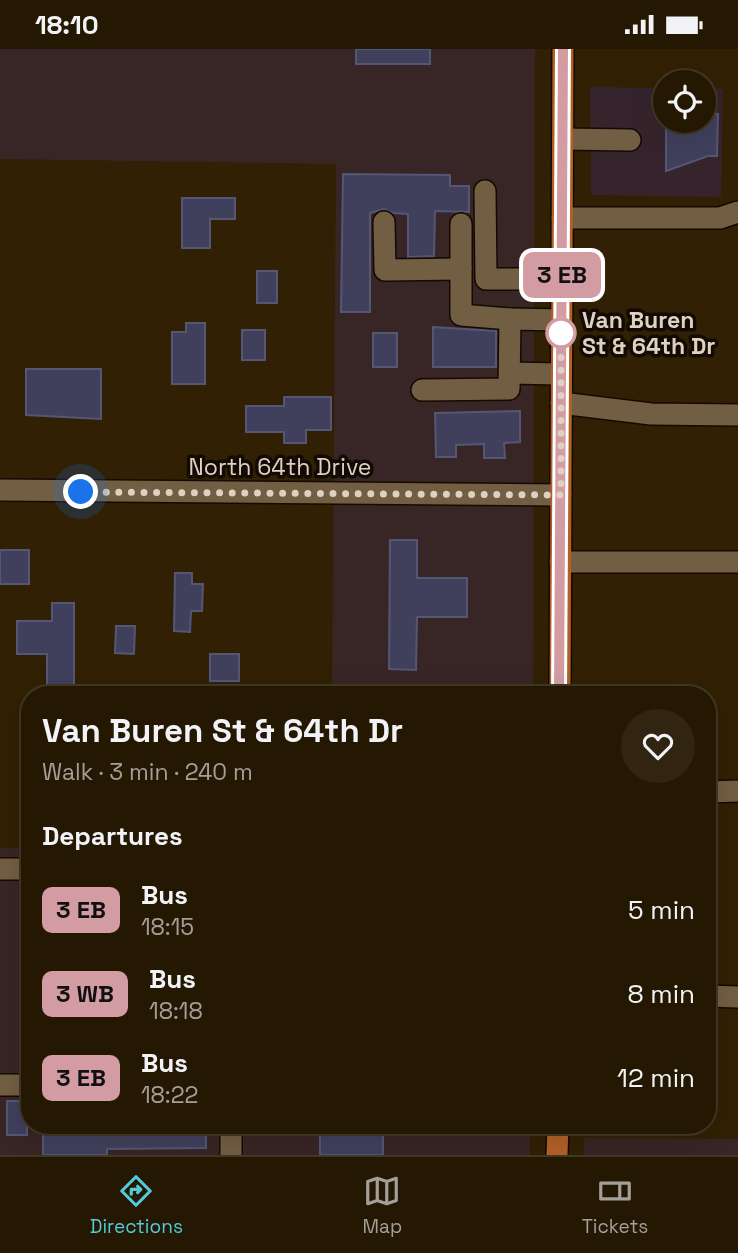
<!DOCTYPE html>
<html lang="en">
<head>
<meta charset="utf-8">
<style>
	body { margin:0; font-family:"Space Grotesk",sans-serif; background:#312512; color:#f1f3f6; height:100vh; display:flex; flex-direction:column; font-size:26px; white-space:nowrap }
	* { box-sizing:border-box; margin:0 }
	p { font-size:23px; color:#a3a09a }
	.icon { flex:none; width:38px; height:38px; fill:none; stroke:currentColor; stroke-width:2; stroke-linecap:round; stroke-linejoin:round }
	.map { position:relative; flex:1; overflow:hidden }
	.side { position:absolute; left:21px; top:637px; width:695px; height:448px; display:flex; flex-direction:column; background:#251803; border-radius:28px; box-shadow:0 7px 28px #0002,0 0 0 2px #423725 }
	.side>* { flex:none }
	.badge { padding:0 14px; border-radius:10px; font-size:24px; line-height:46px }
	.tools { position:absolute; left:653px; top:21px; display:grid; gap:14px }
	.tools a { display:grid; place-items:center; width:63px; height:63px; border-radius:50%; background:#251803; box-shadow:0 7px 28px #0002,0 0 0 2px #423725; font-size:35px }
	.you { position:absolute; width:35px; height:35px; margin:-18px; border:5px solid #fff; border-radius:50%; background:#1a73e8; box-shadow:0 0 0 10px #1a73e833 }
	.map>.badge { position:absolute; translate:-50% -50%; box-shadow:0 0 0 4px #fff }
	h2 { padding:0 21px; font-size:26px; line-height:63px }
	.round { display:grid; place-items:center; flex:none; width:74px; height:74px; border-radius:37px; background:#312512 }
	.overview { display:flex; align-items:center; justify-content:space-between; height:119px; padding:0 21px }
	h1 { font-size:33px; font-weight:800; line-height:52px }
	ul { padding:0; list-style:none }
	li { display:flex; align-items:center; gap:21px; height:84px; padding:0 21px }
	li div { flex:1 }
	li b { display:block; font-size:26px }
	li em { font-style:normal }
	li .badge { min-width:77px; font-weight:700; text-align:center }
	.status { display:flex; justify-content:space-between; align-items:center; height:49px; padding:0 35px; background:#251803; direction:ltr }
	.status svg { height:19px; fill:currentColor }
	.menu { display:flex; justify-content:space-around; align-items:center; height:98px; border-top:2px solid #423725; background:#251803; font-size:19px; color:#a3a09a }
	.menu a { display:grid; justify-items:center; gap:4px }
	.menu .active { color:#52cbda }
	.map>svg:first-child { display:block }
	.commercial { fill:#36242c }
	.industrial { fill:#382525 }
	.building { fill:#40405d; stroke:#555674; stroke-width:2 }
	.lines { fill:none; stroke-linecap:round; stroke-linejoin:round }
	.minor-casing { stroke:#160a00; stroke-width:24 }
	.major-casing { stroke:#160a00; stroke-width:24 }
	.minor { stroke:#725e42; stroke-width:21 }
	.major { stroke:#b16127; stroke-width:21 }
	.line-casing { stroke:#fff; stroke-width:16 }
	.line { stroke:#d39ca3; stroke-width:10 }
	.walk { stroke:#ddd1c2; stroke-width:7; stroke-dasharray:0 12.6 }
	.stop-dot { fill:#fff; stroke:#d39ca3; stroke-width:3.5 }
	.labels { text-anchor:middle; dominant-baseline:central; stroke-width:7; stroke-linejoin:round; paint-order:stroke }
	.stop-label { font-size:23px; font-weight:bold; fill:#ddd1c2; stroke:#130b03; text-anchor:start }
	.street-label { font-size:23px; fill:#ddd1c2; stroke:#130b03 }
</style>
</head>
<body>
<div class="status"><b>18:10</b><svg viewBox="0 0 49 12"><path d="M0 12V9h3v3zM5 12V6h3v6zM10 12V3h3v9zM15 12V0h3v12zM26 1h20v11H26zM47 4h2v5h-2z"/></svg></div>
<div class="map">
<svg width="738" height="1106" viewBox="0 0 738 1106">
	<rect width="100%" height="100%" fill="#312004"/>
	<!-- commercial -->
	<path class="commercial" d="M 590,38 L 665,39 L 665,72 L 704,72 L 704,39 L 723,40 L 721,148 L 591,146 Z"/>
	<!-- industrial -->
	<g class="industrial">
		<path d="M 0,0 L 535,0 L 533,646 L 332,646 L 336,115 L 0,110 Z"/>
		<path d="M 0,799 L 30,799 L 30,1076 L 530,1076 L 530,1106 L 0,1106 Z"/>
		<path d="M 584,1089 L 738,1090 L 738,1106 L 584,1106 Z"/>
	</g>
	<!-- building -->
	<g class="building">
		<rect x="356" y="0" width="74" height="15"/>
		<path d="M 704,64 L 718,65 L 717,107 L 708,107 L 666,122 L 666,72 L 704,72 Z"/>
		<path d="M 343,125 L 450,126 L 450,137 L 469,137 L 469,163 L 435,162 L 434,207 L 408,208 L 408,165 L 393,164 L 384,160 L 370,164 L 370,263 L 341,263 Z"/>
		<path d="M 182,149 L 235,149 L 235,170 L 210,170 L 210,199 L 182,199 Z"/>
		<rect x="257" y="222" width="20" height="32"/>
		<path d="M 186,274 L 205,274 L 205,335 L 172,335 L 172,283 L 186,283 Z"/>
		<path d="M 433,278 L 496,282 L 496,318 L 433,318 Z"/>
		<rect x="242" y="281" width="23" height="30"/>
		<rect x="373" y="284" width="24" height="34"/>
		<path d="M 26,320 L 101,320 L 101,370 L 26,366 Z"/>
		<path d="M 284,348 L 331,348 L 331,381 L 306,381 L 306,394 L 284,394 L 284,383 L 246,383 L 246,357 L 284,357 Z"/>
		<path d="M 520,362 L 520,393 L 504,394 L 505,409 L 484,409 L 484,395 L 456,396 L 456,408 L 436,408 L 435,364 Z"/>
		<path d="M 390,491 L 417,491 L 417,529 L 467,529 L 467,568 L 417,568 L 416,621 L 389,620 Z"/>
		<rect x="0" y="501" width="29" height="34"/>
		<path d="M 175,524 L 192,524 L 192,535 L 203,535 L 202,562 L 191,562 L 190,583 L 174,582 Z"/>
		<path d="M 52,554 L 74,554 L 74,643 L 64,643 L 64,646 L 47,646 L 47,605 L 17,605 L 17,572 L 52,572 Z"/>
		<path d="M 116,577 L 135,577 L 134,605 L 115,604 Z"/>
		<rect x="210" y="605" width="29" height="27"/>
		<rect x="7" y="1052" width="20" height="34"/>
		<path d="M 43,1076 L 206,1076 L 206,1099 L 107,1100 L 107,1106 L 43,1106 Z"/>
		<rect x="320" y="1078" width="63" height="28"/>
	</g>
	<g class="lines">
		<!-- minor casing -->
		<g class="minor-casing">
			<g id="minor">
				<path d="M 563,90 L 630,91"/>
				<path d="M 485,142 L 486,230 L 562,230"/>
				<path d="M 562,169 L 720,169 L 738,163"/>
				<path d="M 384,173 L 385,221 L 461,220"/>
				<path d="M 510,270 L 561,271"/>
				<path d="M 510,324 L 561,325"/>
				<path d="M 422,341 L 509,340 L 510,270 L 461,266 L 461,175"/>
				<path d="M 561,354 L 651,365 L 738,366"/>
				<path d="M 0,441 L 561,446"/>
				<path d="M 560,513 L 738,513"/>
				<path d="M 707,743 L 738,742"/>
				<path d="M 0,820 L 30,820"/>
				<path d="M 707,947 L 738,948"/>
				<path d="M 0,1036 L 30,1036"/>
				<path d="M 231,1106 L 231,1076"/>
			</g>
		</g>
		<!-- major casing -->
		<g class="major-casing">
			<g id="major">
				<path d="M 560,646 L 563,0"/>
				<path d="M 557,1106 L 558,1076"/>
			</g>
		</g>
		<!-- minor -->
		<use href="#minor" class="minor"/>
		<!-- major -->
		<use href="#major" class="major"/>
	</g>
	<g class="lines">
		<!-- line casing -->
		<g class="line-casing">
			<path id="line" d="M 559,646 L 563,0"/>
		</g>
		<!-- line -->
		<use href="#line" class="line"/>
		<!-- walk -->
		<path class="walk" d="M 81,443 L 561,446 L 561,271 L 561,284"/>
	</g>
	<!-- markers -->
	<circle class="stop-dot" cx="561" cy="284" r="14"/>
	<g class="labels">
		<!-- stop labels -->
		<g class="stop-label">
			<text x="582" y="271">Van Buren<tspan x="582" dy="26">St &amp; 64th Dr</tspan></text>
		</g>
		<!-- street labels -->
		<g class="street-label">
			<text x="280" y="418">North 64th Drive</text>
		</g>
	</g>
</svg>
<div class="tools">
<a><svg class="icon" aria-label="locate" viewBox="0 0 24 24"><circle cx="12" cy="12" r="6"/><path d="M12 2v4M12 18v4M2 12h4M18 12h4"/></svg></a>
</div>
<div class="you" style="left:81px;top:443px"></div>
<b class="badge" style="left:562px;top:226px;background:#d39ca3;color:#111">3 EB</b>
<section class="side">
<div class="overview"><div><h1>Van Buren St &amp; 64th Dr</h1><p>Walk · 3 min · 240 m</p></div><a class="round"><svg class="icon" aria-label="heart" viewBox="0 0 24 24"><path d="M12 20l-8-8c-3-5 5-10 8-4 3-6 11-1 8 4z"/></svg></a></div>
<h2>Departures</h2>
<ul>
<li><span class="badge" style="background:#d39ca3;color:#111">3 EB</span><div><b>Bus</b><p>18:15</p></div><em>5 min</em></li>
<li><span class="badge" style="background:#d39ca3;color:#111">3 WB</span><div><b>Bus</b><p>18:18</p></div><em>8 min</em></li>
<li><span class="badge" style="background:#d39ca3;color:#111">3 EB</span><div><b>Bus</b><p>18:22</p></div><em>12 min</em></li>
</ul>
</section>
</div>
<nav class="menu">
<a class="active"><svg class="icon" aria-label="directions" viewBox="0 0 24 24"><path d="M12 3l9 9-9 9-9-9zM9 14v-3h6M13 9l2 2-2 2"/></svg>Directions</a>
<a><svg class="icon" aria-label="map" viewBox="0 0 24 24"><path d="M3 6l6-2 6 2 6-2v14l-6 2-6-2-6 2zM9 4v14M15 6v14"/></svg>Map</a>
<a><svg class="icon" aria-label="tickets" viewBox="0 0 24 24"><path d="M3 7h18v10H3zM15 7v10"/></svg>Tickets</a>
</nav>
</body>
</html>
